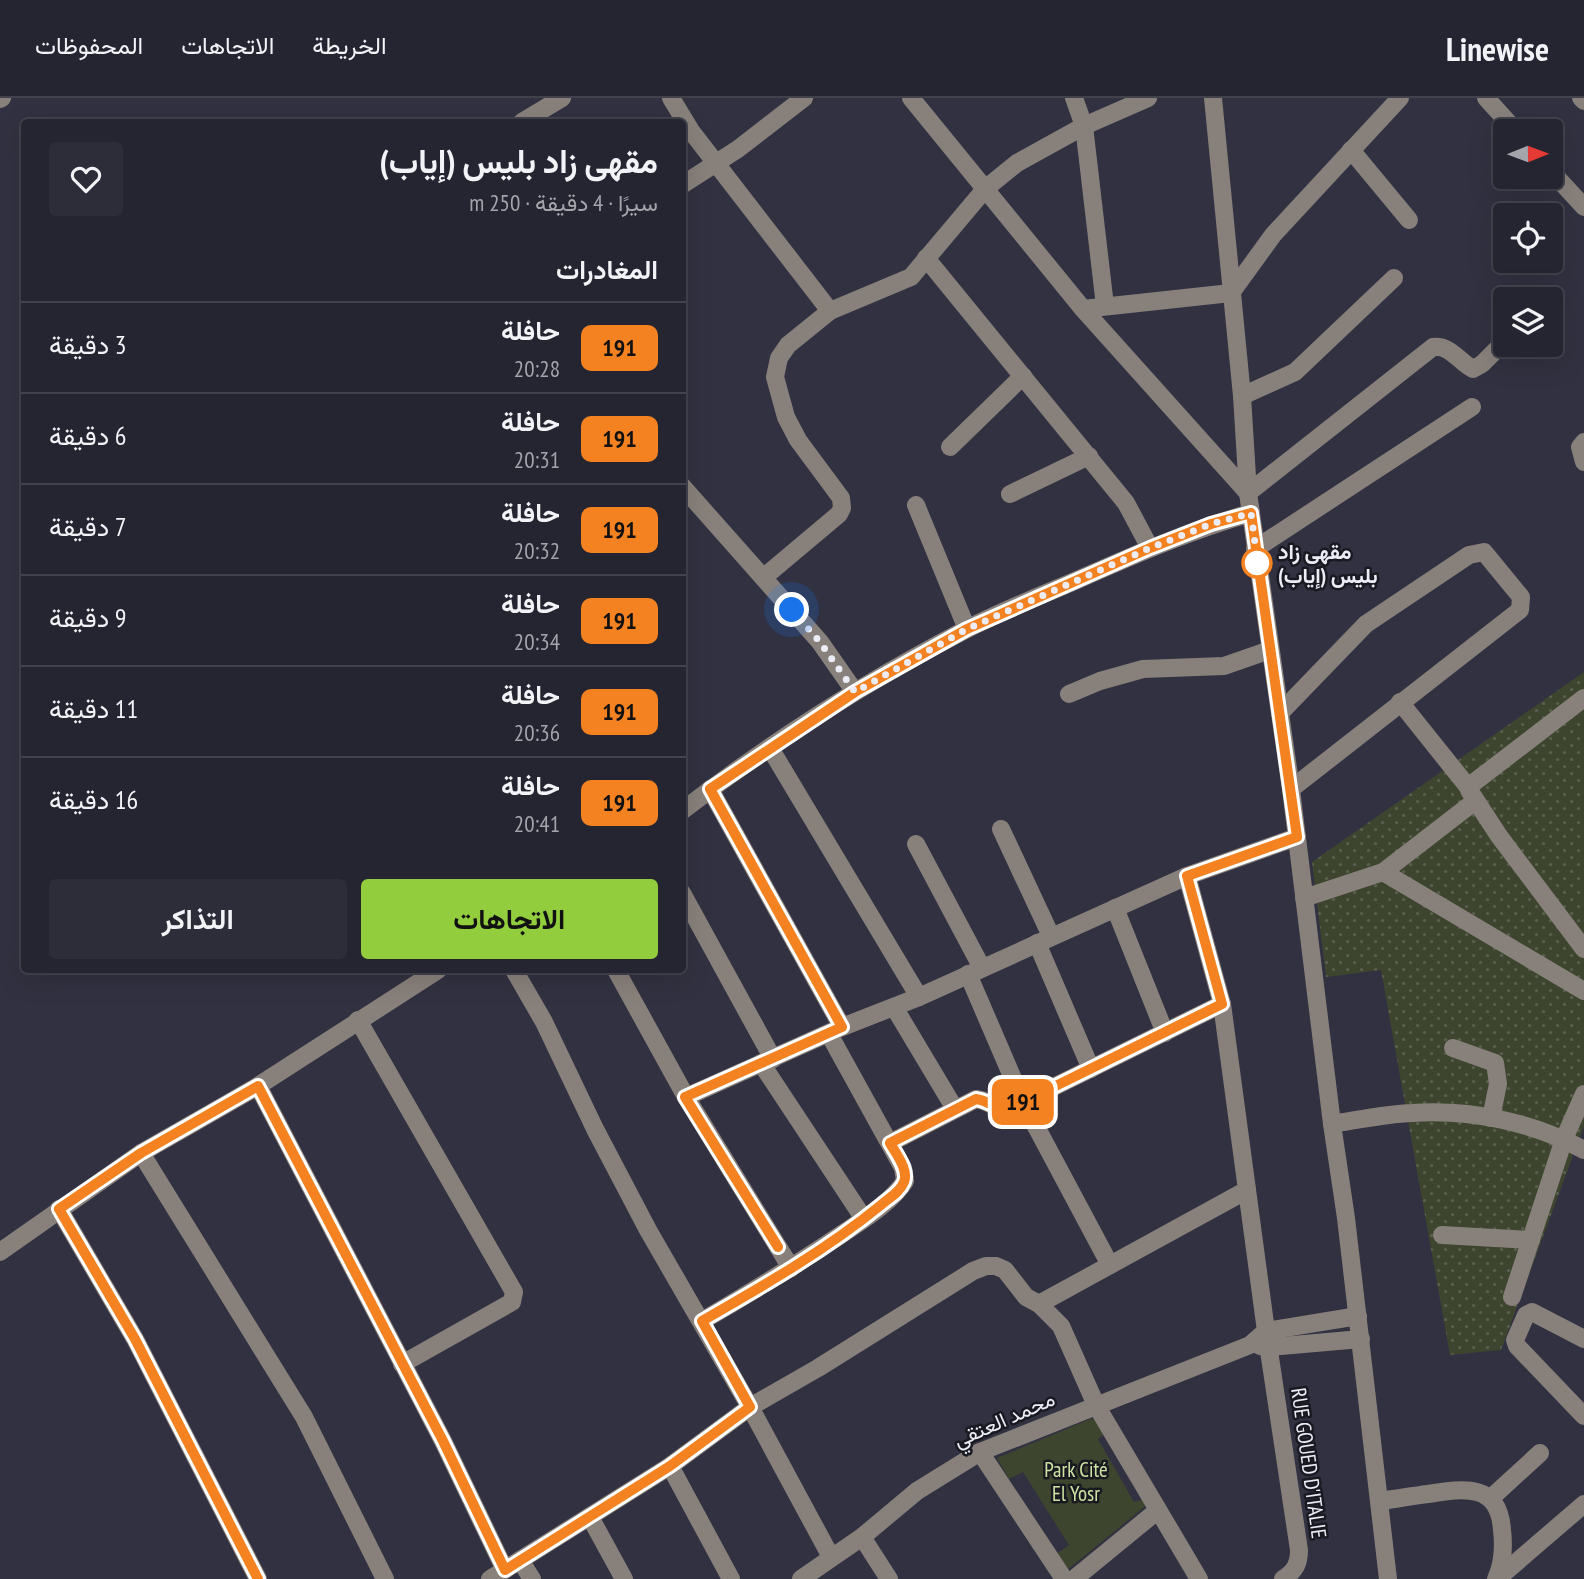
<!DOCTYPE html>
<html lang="ar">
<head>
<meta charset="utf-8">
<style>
	body { margin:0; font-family:"PT Sans Narrow",Vazirmatn,sans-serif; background:#2d2d39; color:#f1f3f6; direction:rtl; height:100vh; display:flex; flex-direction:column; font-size:26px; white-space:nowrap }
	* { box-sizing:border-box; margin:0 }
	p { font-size:23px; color:#a3a5ab }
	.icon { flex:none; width:38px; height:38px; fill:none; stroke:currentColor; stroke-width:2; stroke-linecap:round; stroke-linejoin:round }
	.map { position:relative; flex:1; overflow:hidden; direction:ltr }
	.drawer { position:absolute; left:21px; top:21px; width:665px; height:854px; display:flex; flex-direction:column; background:#252531; border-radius:7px; box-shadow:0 7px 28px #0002,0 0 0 2px #42424d; direction:rtl }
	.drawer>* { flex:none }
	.badge { padding:0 14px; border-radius:10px; font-size:24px; line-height:46px }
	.needle { width:46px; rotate:89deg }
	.buttons { position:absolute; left:1493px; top:21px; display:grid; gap:14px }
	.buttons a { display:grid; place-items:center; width:70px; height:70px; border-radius:7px; background:#252531; box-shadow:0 7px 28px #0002,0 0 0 2px #42424d; font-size:35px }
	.you { position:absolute; width:35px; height:35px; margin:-18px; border:5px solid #fff; border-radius:50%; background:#1a73e8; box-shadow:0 0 0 10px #1a73e833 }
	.map>.badge { position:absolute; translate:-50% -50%; box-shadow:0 0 0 4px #fff }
	h2 { padding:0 28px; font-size:26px; line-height:63px }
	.round { display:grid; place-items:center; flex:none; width:74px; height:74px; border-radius:7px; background:#2d2d39 }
	.head { display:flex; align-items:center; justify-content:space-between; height:119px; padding:0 28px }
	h1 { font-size:33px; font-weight:700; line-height:52px }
	.cta { display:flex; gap:14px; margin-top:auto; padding:14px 28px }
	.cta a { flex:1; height:80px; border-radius:7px; background:#92cd3e; color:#111; font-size:28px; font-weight:700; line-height:80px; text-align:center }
	.cta a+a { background:#2d2d39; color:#f1f3f6 }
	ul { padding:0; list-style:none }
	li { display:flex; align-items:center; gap:21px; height:91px; padding:0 28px; border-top:2px solid #42424d }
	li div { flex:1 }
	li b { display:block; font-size:26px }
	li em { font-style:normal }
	li .badge { min-width:77px; font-weight:700; text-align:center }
	header { display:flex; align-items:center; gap:42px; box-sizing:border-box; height:98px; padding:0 35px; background:#252531; border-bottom:2px solid #42424d }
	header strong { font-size:33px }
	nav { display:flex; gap:38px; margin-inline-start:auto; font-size:24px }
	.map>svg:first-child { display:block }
	.grass { fill:url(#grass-dots) }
	.green { fill:#3e452f }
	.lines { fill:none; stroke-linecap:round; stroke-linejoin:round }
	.minor { stroke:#88807b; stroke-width:18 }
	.line-casing { stroke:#fff; stroke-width:16 }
	.line { stroke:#f58220; stroke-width:10 }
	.walk { stroke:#ebecf6; stroke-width:7; stroke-dasharray:0 12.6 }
	.stop-dot { fill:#fff; stroke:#f58220; stroke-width:3.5 }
	.labels { text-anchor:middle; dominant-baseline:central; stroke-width:5; stroke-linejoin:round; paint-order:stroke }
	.stop-label { font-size:21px; font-weight:bold; fill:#ebecf6; stroke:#191a21; text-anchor:start }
	.street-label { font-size:21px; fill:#ebecf6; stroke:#191a21 }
	.park-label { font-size:21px; fill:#cde3a2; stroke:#191a21 }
</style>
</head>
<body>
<header>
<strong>Linewise</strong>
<nav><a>الخريطة</a><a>الاتجاهات</a><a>المحفوظات</a></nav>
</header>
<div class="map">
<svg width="1584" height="1481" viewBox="0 0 1584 1481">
	<defs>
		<pattern id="grass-dots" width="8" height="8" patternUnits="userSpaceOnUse" patternTransform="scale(1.75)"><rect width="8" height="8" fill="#3e452f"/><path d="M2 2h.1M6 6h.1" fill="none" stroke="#5a604e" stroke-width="1.8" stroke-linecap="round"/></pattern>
	</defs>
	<rect width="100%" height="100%" fill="#313141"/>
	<!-- grass -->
	<path class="grass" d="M 1584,574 L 1584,1028 L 1501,1252 L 1450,1257 L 1381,872 L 1326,879 L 1312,764 Z"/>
	<!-- green -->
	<path class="green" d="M 1093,1320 L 1108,1334 L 1098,1341 L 1134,1404 L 1147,1400 L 1148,1406 L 1066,1473 L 1055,1457 L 1069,1447 L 1023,1374 L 1009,1381 L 997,1360 Z"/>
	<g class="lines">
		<!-- minor -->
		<g class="minor">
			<path d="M 671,0 L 691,33 L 830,213"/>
			<path d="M 911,0 L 1083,211 L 1248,395 L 1433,249 C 1451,247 1459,264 1473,271 L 1482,266 L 1505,243"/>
			<path d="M 1074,0 L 1084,28 L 1105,208"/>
			<path d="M 1213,0 L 1242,298 L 1248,395 L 1291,691 L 1332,1026 L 1346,1120 L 1388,1481"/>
			<path d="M 1486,0 L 1516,33"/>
			<path d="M 1581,0 L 1584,3"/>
			<path d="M 0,1 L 2,0"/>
			<path d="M 522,24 L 562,0"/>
			<path d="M 1351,52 L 1409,122"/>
			<path d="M 1550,72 L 1584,109"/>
			<path d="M 682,87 L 738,51 L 804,0"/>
			<path d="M 926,160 L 1126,405 L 1150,450"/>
			<path d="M 1083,211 L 1231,195 L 1273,137 L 1400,0"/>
			<path d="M 1242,298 L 1295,274 L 1394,180"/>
			<path d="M 1584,344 L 1580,349 L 1584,364"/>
			<path d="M 950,349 L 1023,278"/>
			<path d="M 682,388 L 820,544 L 855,594"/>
			<path d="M 1010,396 L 1089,358"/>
			<path d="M 916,407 L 967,531"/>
			<path d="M 1255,451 L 1472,309"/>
			<path d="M 764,479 L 839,416 L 842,410 L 841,400 L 798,342 L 786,319 L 775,279 L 779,260 L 788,247 L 830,213 L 911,179 L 985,91 L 1017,65 L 1084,28 L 1148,0"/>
			<path d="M 1069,596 L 1100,583 L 1143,571 L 1224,568 L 1270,552"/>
			<path d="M 1400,604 L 1468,689 L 1584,600"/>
			<path d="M 1280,615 L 1366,526 L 1469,457 L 1484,454 L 1521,499 L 1520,512 L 1291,691"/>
			<path d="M 770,650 L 919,899"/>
			<path d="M 710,691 L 842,929"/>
			<path d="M 1469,692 L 1499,738 L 1584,851"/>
			<path d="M 682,713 C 770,645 867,583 965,532 C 1001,513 1040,498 1077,482 C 1134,457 1191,432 1251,415"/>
			<path d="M 1001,731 L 1051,838"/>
			<path d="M 916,746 L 982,870"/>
			<path d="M 1383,774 L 1584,893"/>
			<path d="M 1187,778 L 1222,906 L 1266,1233 L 1299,1452 C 1299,1466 1295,1473 1283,1481"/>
			<path d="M 682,795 L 773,961"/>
			<path d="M 1304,800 L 1383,774 L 1475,703"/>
			<path d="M 1115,810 L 1165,935"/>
			<path d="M 1037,845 L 1091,971"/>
			<path d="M 514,872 L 544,924 L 595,1031 L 648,1132 L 750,1309 L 831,1459"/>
			<path d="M 616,872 L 686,999 L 791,1170"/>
			<path d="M 968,876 L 1023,1004 L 1110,1167"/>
			<path d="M 894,909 L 955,1011"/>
			<path d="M 358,922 L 514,1194 L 512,1204 L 402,1266"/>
			<path d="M 1453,950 L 1495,965 L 1498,986 L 1491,1020"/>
			<path d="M 761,965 L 864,1121"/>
			<path d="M 258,988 L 443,1343 L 505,1472"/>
			<path d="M 686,999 L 842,929 L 919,899 L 1187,778 L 1297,739"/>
			<path d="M 1332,1026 C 1358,1022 1385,1016 1412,1015 C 1470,1011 1533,1024 1584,1052"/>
			<path d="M 890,1045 L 976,1001 C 991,1003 994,1013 1013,1009 L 1222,906"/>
			<path d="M 141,1055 L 304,1319 L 385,1481"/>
			<path d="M 59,1111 L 135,1241 L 258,1481"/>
			<path d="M 1442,1137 L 1531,1142"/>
			<path d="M 0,1154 L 141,1055 L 258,988 L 438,872"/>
			<path d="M 1512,1199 L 1564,1041 L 1584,996"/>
			<path d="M 1039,1206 L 1247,1092"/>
			<path d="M 702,1223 C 748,1196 794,1168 839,1138 C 861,1123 890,1106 905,1083 L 903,1070 L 829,936"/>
			<path d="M 1584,1241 L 1532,1214 L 1526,1217 L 1515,1242 L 1517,1248 L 1584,1318"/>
			<path d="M 1260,1248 L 1269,1249 L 1361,1241"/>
			<path d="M 980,1354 L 1064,1481"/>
			<path d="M 670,1368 L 731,1481"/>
			<path d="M 1491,1400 L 1540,1355"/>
			<path d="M 1379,1403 C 1395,1401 1412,1398 1428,1396 C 1464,1390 1499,1385 1502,1432 C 1504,1449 1503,1466 1496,1481"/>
			<path d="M 590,1419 L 624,1481"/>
			<path d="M 862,1439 L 889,1481"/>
			<path d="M 520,1462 L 532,1481"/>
			<path d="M 490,1481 L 670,1368 L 750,1309 L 818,1270 L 973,1173 L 986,1168 L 996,1168 L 1005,1172 L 1026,1199 L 1039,1206 L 1061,1228 L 1096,1307 L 1199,1481"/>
			<path d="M 801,1481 L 862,1439 L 917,1393 L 980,1354 L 1250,1247 L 1266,1233 L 1358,1218"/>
			<path d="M 1074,1481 L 1157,1413"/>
			<path d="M 1497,1481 L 1584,1406"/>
		</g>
	</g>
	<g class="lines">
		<!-- line casing -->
		<g class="line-casing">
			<path id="line" d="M 258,1481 L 135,1241 L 59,1111 L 141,1055 L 258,988 L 443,1343 L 505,1472 L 670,1368 L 750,1309 L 702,1223 C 763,1188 826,1152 881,1107 C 889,1100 900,1094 904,1084 C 909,1072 896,1056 890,1045 L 976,1001 C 991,1003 993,1013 1013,1009 L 1222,906 L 1187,778 L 1297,739 L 1251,415 L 1211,426 L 1150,450 L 967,531 L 855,594 L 710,691 L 842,929 L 685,999 L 778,1149"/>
		</g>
		<!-- line -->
		<use href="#line" class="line"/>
		<!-- walk -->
		<path class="walk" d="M 792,512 L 820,544 L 855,594 L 967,531 L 1150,450 L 1211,426 L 1251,415 L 1259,476 L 1257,465"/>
	</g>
	<!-- markers -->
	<circle class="stop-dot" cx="1257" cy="465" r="14"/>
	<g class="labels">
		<!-- stop labels -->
		<g class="stop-label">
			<text x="1278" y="453">مقهى زاد<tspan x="1278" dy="24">بليس (إياب)</tspan></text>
		</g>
		<!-- street labels -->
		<g class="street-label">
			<text transform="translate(1004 1321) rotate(-24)">محمد العتقي</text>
			<text transform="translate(1309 1365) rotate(82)">RUE GOUED D'ITALIE</text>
		</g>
		<!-- park labels -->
		<g class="park-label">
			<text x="1076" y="1371">Park Cité<tspan x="1076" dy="24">El Yosr</tspan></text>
		</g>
	</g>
</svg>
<div class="buttons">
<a><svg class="needle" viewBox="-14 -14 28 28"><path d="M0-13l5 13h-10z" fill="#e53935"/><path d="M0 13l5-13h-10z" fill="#a3a5ab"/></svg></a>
<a><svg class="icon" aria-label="locate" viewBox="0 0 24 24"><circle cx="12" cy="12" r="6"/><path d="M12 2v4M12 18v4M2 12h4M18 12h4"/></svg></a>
<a><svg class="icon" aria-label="layers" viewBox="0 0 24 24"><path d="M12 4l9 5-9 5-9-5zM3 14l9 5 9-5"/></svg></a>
</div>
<div class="you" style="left:792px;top:512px"></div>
<b class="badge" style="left:1023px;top:1004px;background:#f58220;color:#111">191</b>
<section class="drawer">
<div class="head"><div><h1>مقهى زاد بليس (إياب)</h1><p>سيرًا · 4 دقيقة · 250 m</p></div><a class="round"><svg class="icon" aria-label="heart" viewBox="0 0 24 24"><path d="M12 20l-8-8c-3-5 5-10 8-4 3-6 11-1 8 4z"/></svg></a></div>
<h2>المغادرات</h2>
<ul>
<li><span class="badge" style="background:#f58220;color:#111">191</span><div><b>حافلة</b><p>20:28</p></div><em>3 دقيقة</em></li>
<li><span class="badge" style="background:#f58220;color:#111">191</span><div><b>حافلة</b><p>20:31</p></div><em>6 دقيقة</em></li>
<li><span class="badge" style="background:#f58220;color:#111">191</span><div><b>حافلة</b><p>20:32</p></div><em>7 دقيقة</em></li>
<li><span class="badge" style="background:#f58220;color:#111">191</span><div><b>حافلة</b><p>20:34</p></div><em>9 دقيقة</em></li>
<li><span class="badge" style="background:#f58220;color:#111">191</span><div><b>حافلة</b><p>20:36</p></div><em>11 دقيقة</em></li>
<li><span class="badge" style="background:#f58220;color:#111">191</span><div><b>حافلة</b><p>20:41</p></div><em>16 دقيقة</em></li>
</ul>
<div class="cta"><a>الاتجاهات</a><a>التذاكر</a></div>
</section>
</div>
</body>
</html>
